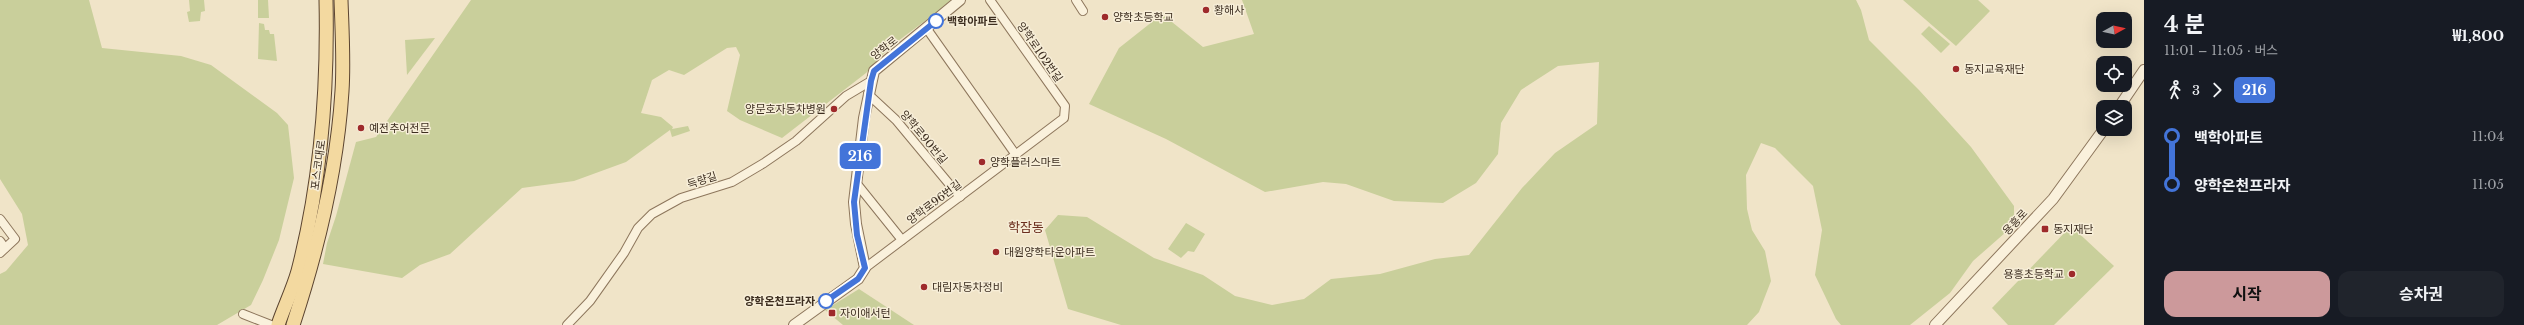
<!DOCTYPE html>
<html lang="ko">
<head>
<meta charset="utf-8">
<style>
	body { margin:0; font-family:"Libre Baskerville","Noto Sans KR",serif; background:#20242c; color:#f1f3f6; height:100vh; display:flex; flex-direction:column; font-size:15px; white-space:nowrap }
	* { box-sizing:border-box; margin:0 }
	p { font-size:13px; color:#9ea1a6 }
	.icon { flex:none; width:22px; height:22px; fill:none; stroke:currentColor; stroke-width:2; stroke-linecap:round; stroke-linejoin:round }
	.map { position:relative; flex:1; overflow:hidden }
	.sheet { display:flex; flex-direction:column; background:#171b24; width:380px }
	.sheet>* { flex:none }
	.badge { padding:0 8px; border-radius:6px; font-size:14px; line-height:26px }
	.needle { width:26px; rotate:82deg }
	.controls { position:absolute; left:2096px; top:12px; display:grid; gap:8px }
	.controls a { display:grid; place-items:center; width:36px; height:36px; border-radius:8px; background:#171b24; box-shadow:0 4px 16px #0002; font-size:20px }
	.map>.badge { position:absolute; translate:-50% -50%; box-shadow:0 0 0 2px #fff }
	.legs { display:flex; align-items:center; gap:6px; height:44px; padding:0 20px; font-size:13px }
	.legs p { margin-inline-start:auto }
	.overview { display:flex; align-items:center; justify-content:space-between; height:68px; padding:0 20px }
	h1 { font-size:22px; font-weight:700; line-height:30px }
	.primary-button { display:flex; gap:8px; margin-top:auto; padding:8px 20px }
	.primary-button a { flex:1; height:46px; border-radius:12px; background:#cc999b; color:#111; font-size:16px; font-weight:700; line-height:46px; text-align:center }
	.primary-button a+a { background:#20242c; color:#f1f3f6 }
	ul { padding:0 20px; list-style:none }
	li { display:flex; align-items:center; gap:14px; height:48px; font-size:15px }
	li i { display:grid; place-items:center; width:6px; height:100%; margin:0 5px; background:currentColor }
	li i::after { content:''; width:10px; height:10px; margin:-5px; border:3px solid; border-radius:50%; background:#171b24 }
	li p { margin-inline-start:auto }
	li:first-child i { background:linear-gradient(#0000 50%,currentColor 0) }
	li:last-child i { background:linear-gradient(currentColor 50%,#0000 0) }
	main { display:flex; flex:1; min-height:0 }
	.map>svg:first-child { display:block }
	.green { fill:#c9cf9b }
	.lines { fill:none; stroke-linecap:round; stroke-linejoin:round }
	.minor-casing { stroke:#8d765c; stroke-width:10 }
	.tertiary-casing { stroke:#8d765c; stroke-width:12 }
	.primary-casing { stroke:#5b4430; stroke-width:15 }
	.minor { stroke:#faf1dc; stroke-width:8 }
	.tertiary { stroke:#faf1dc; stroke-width:10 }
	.primary { stroke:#f3d9a0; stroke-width:13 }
	.line-1-casing { stroke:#fff; stroke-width:9 }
	.line-1 { stroke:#4374d9; stroke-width:6 }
	.poi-dot { fill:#9e2a2b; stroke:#f7eed8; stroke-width:1.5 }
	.stop-1-dot { fill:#fff; stroke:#4374d9; stroke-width:2 }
	.labels { text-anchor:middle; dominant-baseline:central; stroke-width:3; stroke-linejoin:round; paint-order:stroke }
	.poi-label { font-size:11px; fill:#3d2e20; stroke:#f7eed8; text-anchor:start }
	.stop-label { font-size:11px; font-weight:bold; fill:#3d2e20; stroke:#f7eed8; text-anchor:start }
	.street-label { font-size:11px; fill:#3d2e20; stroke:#f7eed8 }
	.quarter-label { font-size:13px; fill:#6b2e1e; stroke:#f7eed8 }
</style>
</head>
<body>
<main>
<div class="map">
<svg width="2144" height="325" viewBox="0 0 2144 325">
	<rect width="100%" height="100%" fill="#f0e4c8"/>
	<!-- green -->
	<g class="green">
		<path d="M 0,0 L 89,0 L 102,48 L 181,56 L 211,65 L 277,113 L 288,125 L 294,178 L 279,240 L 263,280 L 251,305 L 217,325 L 0,325 L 0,274 L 6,271 L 28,245 L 22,214 L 0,179 Z"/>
		<path d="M 189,0 L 204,0 L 205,11 L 201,12 L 200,21 L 189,22 L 187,12 L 190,11 Z"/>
		<path d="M 258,0 L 268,0 L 269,18 L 258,18 Z"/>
		<path d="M 471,0 L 953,0 L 890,47 L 866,73 L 782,138 L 740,120 L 727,111 L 740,55 L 736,47 L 727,48 L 684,75 L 669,70 L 652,80 L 641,113 L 661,117 L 673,127 L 672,129 L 688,126 L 690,131 L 672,137 L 670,130 L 626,162 L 574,181 L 522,188 L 450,254 L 420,265 L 402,278 L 323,264 L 327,243 L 336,216 L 356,142 L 376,137 Z"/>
		<path d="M 1242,0 L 1856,0 L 1861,10 L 1869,40 L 1919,90 L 1971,147 L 2014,206 L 2014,225 L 1973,261 L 1950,293 L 1910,325 L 1841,325 L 1836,319 L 1815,275 L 1822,230 L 1813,186 L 1775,148 L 1761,143 L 1746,175 L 1747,209 L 1752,230 L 1765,251 L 1771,281 L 1759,312 L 1747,325 L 1121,325 L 1068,309 L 1045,230 L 1058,215 L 1087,217 L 1154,258 L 1203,275 L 1235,296 L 1272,305 L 1304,299 L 1331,279 L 1380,274 L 1435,259 L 1469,255 L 1522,188 L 1555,153 L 1597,124 L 1599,62 L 1558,66 L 1521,90 L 1501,123 L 1498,154 L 1476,183 L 1443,203 L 1394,201 L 1346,184 L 1323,182 L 1265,192 L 1166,139 L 1089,104 L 1119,48 L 1162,14 L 1203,47 L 1254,34 Z"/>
		<path d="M 1903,0 L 1978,0 L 1990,11 L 1956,46 Z"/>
		<path d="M 259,23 L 264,24 L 265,30 L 269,30 L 270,34 L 274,34 L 277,61 L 258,59 Z"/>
		<path d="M 1929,26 L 1950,44 L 1941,53 L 1921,34 Z"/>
		<path d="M 435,38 L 407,75 L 405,40 Z"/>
		<path d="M 1186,223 L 1205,234 L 1194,252 L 1188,251 L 1181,258 L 1168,249 Z"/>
		<path d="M 2071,226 L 2114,266 L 2054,325 L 2008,325 L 1992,308 Z"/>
		<path d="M 859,289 L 914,325 L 843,325 L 825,310 Z"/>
	</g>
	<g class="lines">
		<!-- minor casing -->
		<g class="minor-casing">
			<g id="minor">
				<path d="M 1076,0 L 1083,11"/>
				<path d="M 927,29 L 1016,155"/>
				<path d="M 868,94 L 896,120 L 960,197"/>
				<path d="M 857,184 L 902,240"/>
				<path d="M 0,219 L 15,239 L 0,253"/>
				<path d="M 0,241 L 5,248"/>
				<path d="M 865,268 L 1064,118 L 1065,106 L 990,0"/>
				<path d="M 243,314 L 271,325"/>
				<path d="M 567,325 L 590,301 L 624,253 L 638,228 L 652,214 L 681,198 L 732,182 L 764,163 L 796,141 L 846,96 L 871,81"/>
			</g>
		</g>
		<!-- tertiary casing -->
		<g class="tertiary-casing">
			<g id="tertiary">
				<path d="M 2119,107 L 2144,70"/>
				<path d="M 794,325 L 858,279 L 865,268 L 856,224 L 854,202 L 864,118 L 874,71 L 960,0"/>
				<path d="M 1935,325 L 2053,199 L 2104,129"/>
			</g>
		</g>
		<!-- primary casing -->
		<g class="primary-casing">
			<g id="primary">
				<path d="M 278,325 C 284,307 293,289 298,271 C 321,182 328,91 326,0"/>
				<path d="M 293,325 C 318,249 337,172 342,91 C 344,61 342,30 341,0"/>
			</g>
		</g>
		<!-- minor -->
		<use href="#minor" class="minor"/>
		<!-- tertiary -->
		<use href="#tertiary" class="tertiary"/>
		<!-- primary -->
		<use href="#primary" class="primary"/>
	</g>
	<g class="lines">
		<!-- line-1 casing -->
		<g class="line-1-casing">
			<path id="line-1" d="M 826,301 L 858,279 L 865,268 L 857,235 L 854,202 L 871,81 L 874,71 L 936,21"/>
		</g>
		<!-- line-1 -->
		<use href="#line-1" class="line-1"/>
	</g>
	<!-- markers -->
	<g class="poi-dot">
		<circle cx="1206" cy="10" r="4"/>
		<circle cx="1105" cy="17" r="4"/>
		<circle cx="1956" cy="69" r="4"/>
		<circle cx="834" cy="109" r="4"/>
		<circle cx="361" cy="128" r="4"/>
		<circle cx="982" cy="162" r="4"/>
		<rect x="2041" y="225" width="8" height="8" rx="2"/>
		<circle cx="996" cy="252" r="4"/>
		<circle cx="2072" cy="274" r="4"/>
		<circle cx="924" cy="287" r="4"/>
		<rect x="828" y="309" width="8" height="8" rx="2"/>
	</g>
	<g class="stop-1-dot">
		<circle cx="936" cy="21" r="7"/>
		<circle cx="826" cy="301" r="7"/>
	</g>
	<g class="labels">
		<!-- poi labels -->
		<g class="poi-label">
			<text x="1214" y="10">황해사</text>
			<text x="1113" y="17">양학초등학교</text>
			<text x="1964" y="69">동지교육재단</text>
			<text x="826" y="109" text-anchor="end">양문호자동차병원</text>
			<text x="369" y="128">예전추어전문</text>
			<text x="990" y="162">양학플러스마트</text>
			<text x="2053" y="229">동지재단</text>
			<text x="1004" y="252">대원양학타운아파트</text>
			<text x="2064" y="274" text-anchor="end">용흥초등학교</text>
			<text x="932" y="287">대림자동차정비</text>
			<text x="840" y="313">자이애서턴</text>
		</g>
		<!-- stop labels -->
		<g class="stop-label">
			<text x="947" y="21">백학아파트</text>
			<text x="815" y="301" text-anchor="end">양학온천프라자</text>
		</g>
		<!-- street labels -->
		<g class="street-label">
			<text transform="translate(884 48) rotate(-38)">양학로</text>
			<text transform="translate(1040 52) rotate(55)">양학로102번길</text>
			<text transform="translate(924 137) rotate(50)">양학로90번길</text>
			<text transform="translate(318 165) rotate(-82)">포스코대로</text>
			<text transform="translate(702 180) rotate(-18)">득량길</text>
			<text transform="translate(934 202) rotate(-37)">양학로96번길</text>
			<text transform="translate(2015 222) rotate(-47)">용흥로</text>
		</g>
		<!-- quarter labels -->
		<g class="quarter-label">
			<text x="1026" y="227">학잠동</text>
		</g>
	</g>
</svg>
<div class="controls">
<a><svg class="needle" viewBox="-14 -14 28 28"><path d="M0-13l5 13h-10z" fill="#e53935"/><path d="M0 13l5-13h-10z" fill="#9ea1a6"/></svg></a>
<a><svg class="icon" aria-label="locate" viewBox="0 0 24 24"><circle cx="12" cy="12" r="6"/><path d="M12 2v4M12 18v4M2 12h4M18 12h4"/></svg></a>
<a><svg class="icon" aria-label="layers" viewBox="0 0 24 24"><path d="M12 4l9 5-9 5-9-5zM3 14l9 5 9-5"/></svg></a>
</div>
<b class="badge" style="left:860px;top:156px;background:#4374d9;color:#fff">216</b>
</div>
<section class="sheet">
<div class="overview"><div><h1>4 분</h1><p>11:01 – 11:05 · 버스</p></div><b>₩1,800</b></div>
<div class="legs"><svg class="icon" aria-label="walk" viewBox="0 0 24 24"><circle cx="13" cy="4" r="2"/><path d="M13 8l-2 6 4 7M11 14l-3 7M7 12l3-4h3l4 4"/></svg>3<svg class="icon" aria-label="forward" viewBox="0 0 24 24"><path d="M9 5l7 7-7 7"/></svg><b class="badge" style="background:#4374d9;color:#fff">216</b></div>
<ul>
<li><i style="color:#4374d9"></i><b>백학아파트</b><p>11:04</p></li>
<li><i style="color:#4374d9"></i><b>양학온천프라자</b><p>11:05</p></li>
</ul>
<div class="primary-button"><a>시작</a><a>승차권</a></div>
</section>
</main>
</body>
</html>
